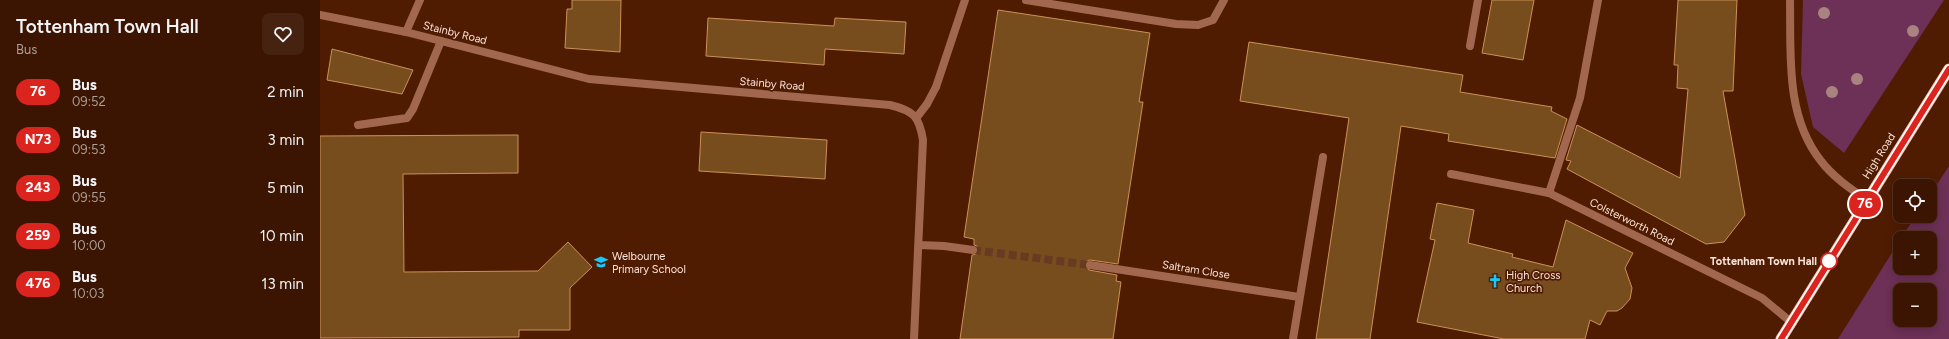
<!DOCTYPE html>
<html lang="en">
<head>
<meta charset="utf-8">
<style>
	body { margin:0; font-family:Figtree,sans-serif; background:#462211; color:#f1f3f6; height:100vh; display:flex; flex-direction:column; font-size:15px; white-space:nowrap }
	* { box-sizing:border-box; margin:0 }
	p { font-size:13px; color:#ac9f99 }
	.icon { flex:none; width:22px; height:22px; fill:none; stroke:currentColor; stroke-width:2; stroke-linecap:round; stroke-linejoin:round }
	.map { position:relative; flex:1; overflow:hidden }
	.side { display:flex; flex-direction:column; background:#3b1502; width:320px }
	.side>* { flex:none }
	.badge { padding:0 8px; border-radius:13px; font-size:14px; line-height:26px }
	.controls { position:absolute; left:1573px; top:179px; display:grid; gap:8px }
	.controls a { display:grid; place-items:center; width:44px; height:44px; border-radius:8px; background:#3b1502; box-shadow:0 2px 10px #0003,0 0 0 1px #543424; font-size:20px }
	.map>.badge { position:absolute; translate:-50% -50%; box-shadow:0 0 0 2px #fff }
	.round { display:grid; place-items:center; flex:none; width:42px; height:42px; border-radius:8px; background:#462211 }
	.summary { display:flex; align-items:center; justify-content:space-between; height:68px; padding:0 16px }
	h1 { font-size:19px; font-weight:600; line-height:30px }
	ul { padding:0; list-style:none }
	li { display:flex; align-items:center; gap:12px; height:48px; padding:0 16px }
	li div { flex:1 }
	li b { display:block; font-size:15px }
	li em { font-style:normal }
	li .badge { min-width:44px; font-weight:700; text-align:center }
	main { display:flex; flex:1; min-height:0 }
	.map>svg:first-child { display:block }
	.green { fill:#6d3056; fill-rule:evenodd }
	.building { fill:#784d1e; stroke:#cd9155 }
	.lines { fill:none; stroke-linecap:round; stroke-linejoin:round }
	.minor-tunnel { stroke:#693a22; stroke-width:8; stroke-dasharray:8 4; stroke-linecap:butt }
	.service { stroke:#a1684f; stroke-width:8 }
	.minor { stroke:#a1684f; stroke-width:8 }
	.trunk { stroke:#f6c4af; stroke-width:11 }
	.tree { fill:#a8837f }
	.line-casing { stroke:#fff; stroke-width:9 }
	.line { stroke:#dc241f; stroke-width:6 }
	.stop-dot { fill:#fff; stroke:#dc241f; stroke-width:2 }
	.labels { text-anchor:middle; dominant-baseline:central; stroke-width:3.5; stroke-linejoin:round; paint-order:stroke }
	.street-label { font-size:11px; fill:#fce2d8; stroke:#4f1c02 }
	.poi-label { font-size:11px; fill:#fce2d8; stroke:#4f1c02; text-anchor:start }
	.stop-label { font-size:11px; font-weight:bold; fill:#fce2d8; stroke:#4f1c02; text-anchor:end }
</style>
</head>
<body>
<main>
<section class="side">
<div class="summary"><div><h1>Tottenham Town Hall</h1><p>Bus</p></div><a class="round"><svg class="icon" aria-label="heart" viewBox="0 0 24 24"><path d="M12 20l-8-8c-3-5 5-10 8-4 3-6 11-1 8 4z"/></svg></a></div>
<ul>
<li><span class="badge" style="background:#dc241f;color:#fff">76</span><div><b>Bus</b><p>09:52</p></div><em>2 min</em></li>
<li><span class="badge" style="background:#dc241f;color:#fff">N73</span><div><b>Bus</b><p>09:53</p></div><em>3 min</em></li>
<li><span class="badge" style="background:#dc241f;color:#fff">243</span><div><b>Bus</b><p>09:55</p></div><em>5 min</em></li>
<li><span class="badge" style="background:#dc241f;color:#fff">259</span><div><b>Bus</b><p>10:00</p></div><em>10 min</em></li>
<li><span class="badge" style="background:#dc241f;color:#fff">476</span><div><b>Bus</b><p>10:03</p></div><em>13 min</em></li>
</ul>
</section>
<div class="map">
<svg width="1629" height="339" viewBox="0 0 1629 339">
	<rect width="100%" height="100%" fill="#4f1c02"/>
	<!-- green -->
	<g class="green">
		<path d="M 1483,0 L 1624,0 L 1524,153 L 1493,127 L 1481,74 Z"/>
		<path d="M 1629,166 L 1629,339 L 1518,339 L 1580,240 L 1580,268 L 1610,268 L 1610,238 L 1581,238 L 1596,216 L 1610,216 L 1610,195 ZM 1580,290 L 1610,290 L 1610,320 L 1580,320 Z"/>
	</g>
	<!-- building -->
	<g class="building">
		<path d="M 252,0 L 301,0 L 300,52 L 245,48 L 247,9 L 252,9 Z"/>
		<path d="M 1172,0 L 1214,0 L 1203,60 L 1162,53 Z"/>
		<path d="M 1358,0 L 1417,0 L 1413,91 L 1403,91 L 1425,215 L 1404,242 L 1386,244 L 1247,169 L 1251,161 L 1246,160 L 1257,125 L 1360,178 L 1368,89 L 1357,88 L 1358,65 L 1354,65 Z"/>
		<path d="M 678,10 L 830,33 L 819,102 L 823,102 L 798,264 L 770,260 L 766,261 L 765,265 L 769,270 L 797,275 L 796,281 L 801,282 L 793,339 L 640,339 L 652,255 L 657,254 L 658,250 L 657,246 L 654,245 L 654,239 L 644,237 Z"/>
		<path d="M 388,18 L 514,26 L 515,18 L 586,22 L 584,54 L 505,49 L 504,65 L 386,56 Z"/>
		<path d="M 929,42 L 1143,75 L 1140,92 L 1232,107 L 1231,111 L 1247,119 L 1235,158 L 1128,141 L 1129,134 L 1081,126 L 1050,339 L 996,339 L 1029,118 L 920,101 Z"/>
		<path d="M 12,49 L 93,70 L 82,94 L 7,80 Z"/>
		<path d="M 381,132 L 507,140 L 505,179 L 379,171 Z"/>
		<path d="M 198,135 L 198,173 L 83,174 L 84,272 L 218,271 L 248,242 L 272,267 L 250,288 L 250,330 L 199,330 L 199,337 L 0,338 L 0,136 Z"/>
		<path d="M 1117,203 L 1154,210 L 1148,243 L 1193,254 L 1192,257 L 1233,267 L 1246,220 L 1313,253 L 1305,268 L 1312,288 L 1310,299 L 1302,308 L 1297,311 L 1287,311 L 1280,325 L 1270,320 L 1265,339 L 1184,339 L 1097,322 L 1115,240 L 1110,239 Z"/>
	</g>
	<g class="lines">
		<!-- minor-tunnel -->
		<path class="minor-tunnel" d="M 653,250 L 770,265"/>
		<!-- service -->
		<g class="service">
			<path d="M 607,104 L 616,87"/>
			<path d="M 38,125 L 87,118 L 93,109 L 121,41"/>
			<path d="M 1131,174 L 1229,193 L 1442,298 L 1471,322"/>
			<path d="M 1229,193 L 1260,98 L 1278,0"/>
		</g>
		<!-- minor -->
		<g class="minor">
			<path d="M 706,0 L 856,24 L 878,25 L 893,20 L 904,0"/>
			<path d="M 1470,0 C 1471,54 1465,116 1501,161 C 1513,177 1531,189 1547,200"/>
			<path d="M 0,15 L 86,32 L 269,79 L 570,105 C 594,111 599,116 603,140 L 594,339"/>
			<path d="M 86,32 L 100,0"/>
			<path d="M 1150,46 L 1158,0"/>
			<path d="M 616,87 L 645,0"/>
			<path d="M 597,117 L 607,104"/>
			<path d="M 599,245 L 624,246 L 653,250"/>
			<path d="M 770,265 L 979,297"/>
			<path d="M 973,339 L 1003,157"/>
		</g>
		<!-- trunk -->
		<path class="trunk" d="M 1461,339 L 1629,69"/>
	</g>
	<!-- trees -->
	<g class="tree">
		<circle cx="1504" cy="13" r="6"/>
		<circle cx="1593" cy="31" r="6"/>
		<circle cx="1537" cy="79" r="6"/>
		<circle cx="1512" cy="92" r="6"/>
	</g>
	<g class="lines">
		<!-- line casing -->
		<g class="line-casing">
			<path id="line" d="M 1461,339 L 1629,69"/>
		</g>
		<!-- line -->
		<use href="#line" class="line"/>
	</g>
	<!-- icons -->
	<defs>
		<g id="school-bare" transform="scale(1.08)"><path d="M0-5L7-2L0 1L-7-2ZM-4 1L0 2.5L4 1V4Q0 6-4 4Z" fill="#16cafb" stroke="#4f1c02" stroke-width="2.5" paint-order="stroke"/></g>
		<g id="church-bare" transform="scale(1.08)"><path d="M-1.2-6h2.4v3.5h3.3v2.4h-3.3V6h-2.4V-.1h-3.3v-2.4h3.3Z" fill="#16cafb" stroke="#4f1c02" stroke-width="2.5" paint-order="stroke"/></g>
	</defs>
	<g fill-rule="evenodd">
		<use href="#school-bare" x="281" y="262"/>
		<use href="#church-bare" x="1175" y="281"/>
	</g>
	<!-- markers -->
	<circle class="stop-dot" cx="1509" cy="261" r="8"/>
	<g class="labels">
		<!-- street labels -->
		<g class="street-label">
			<text transform="translate(135 33) rotate(14)">Stainby Road</text>
			<text transform="translate(452 84) rotate(5)">Stainby Road</text>
			<text transform="translate(1559 156) rotate(-58)">High Road</text>
			<text transform="translate(1312 222) rotate(26)">Colsterworth Road</text>
			<text transform="translate(876 270) rotate(9)">Saltram Close</text>
		</g>
		<!-- poi labels -->
		<g class="poi-label">
			<text x="292" y="256">Welbourne<tspan x="292" dy="13">Primary School</tspan></text>
			<text x="1186" y="275">High Cross<tspan x="1186" dy="13">Church</tspan></text>
		</g>
		<!-- stop labels -->
		<g class="stop-label">
			<text x="1497" y="261">Tottenham Town Hall</text>
		</g>
	</g>
</svg>
<div class="controls">
<a><svg class="icon" aria-label="locate" viewBox="0 0 24 24"><circle cx="12" cy="12" r="6"/><path d="M12 2v4M12 18v4M2 12h4M18 12h4"/></svg></a>
<a>+</a>
<a>−</a>
</div>
<b class="badge" style="left:1545px;top:204px;background:#dc241f;color:#fff">76</b>
</div>
</main>
</body>
</html>
